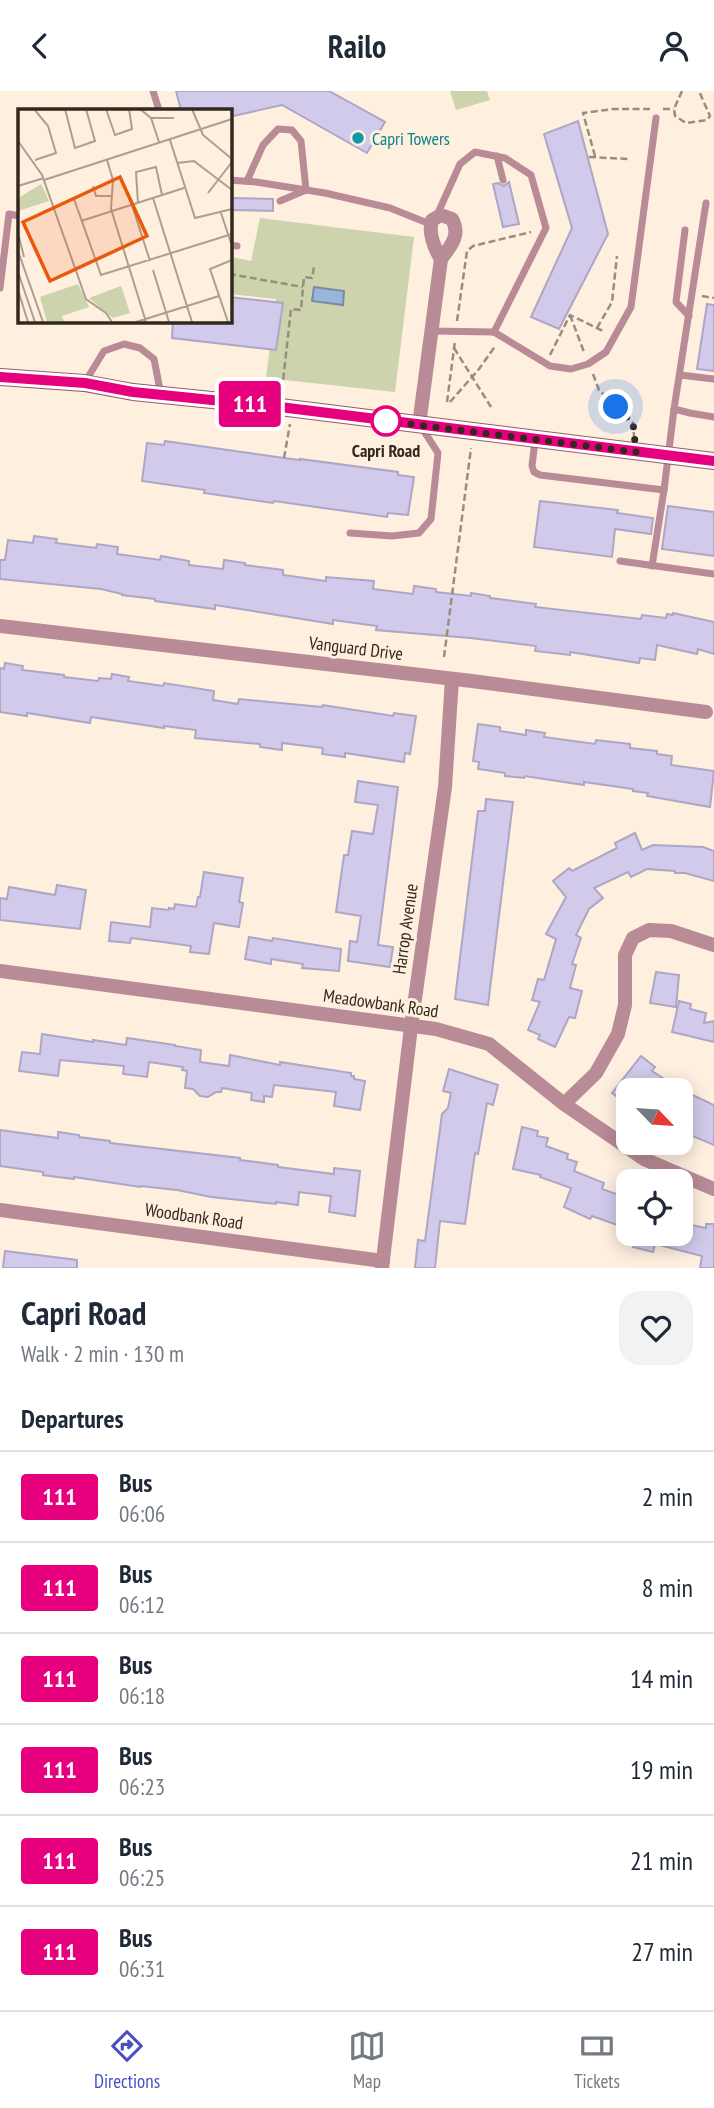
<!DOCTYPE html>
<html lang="en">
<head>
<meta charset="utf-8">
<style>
	body { margin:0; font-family:"PT Sans Narrow",sans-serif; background:#f2f2f3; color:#1f2937; height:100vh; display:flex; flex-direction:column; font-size:26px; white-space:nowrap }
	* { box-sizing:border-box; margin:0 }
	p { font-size:23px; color:#747a83 }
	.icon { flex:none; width:38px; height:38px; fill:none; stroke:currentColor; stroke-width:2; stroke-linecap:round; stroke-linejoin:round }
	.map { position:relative; height:1177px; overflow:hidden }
	.drawer { display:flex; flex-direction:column; background:#fff; flex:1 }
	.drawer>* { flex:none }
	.badge { padding:0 14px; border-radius:5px; font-size:24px; line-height:46px }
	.needle { width:46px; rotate:115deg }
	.buttons { position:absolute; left:616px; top:987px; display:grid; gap:14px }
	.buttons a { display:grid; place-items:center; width:77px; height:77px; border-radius:14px; background:#fff; box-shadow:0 4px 18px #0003; font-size:35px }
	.you { position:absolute; width:35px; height:35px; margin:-18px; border:5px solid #fff; border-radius:50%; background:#1a73e8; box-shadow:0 0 0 10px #1a73e833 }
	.map>.badge { position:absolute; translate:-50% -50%; box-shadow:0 0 0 4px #fff }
	h2 { padding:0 21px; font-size:26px; line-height:63px }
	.round { display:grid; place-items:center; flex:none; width:74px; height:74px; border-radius:21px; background:#f2f2f3 }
	.headline { display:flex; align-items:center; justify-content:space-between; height:119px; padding:0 21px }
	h1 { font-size:33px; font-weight:600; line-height:52px }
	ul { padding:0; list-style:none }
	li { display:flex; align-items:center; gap:21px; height:91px; padding:0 21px; border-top:2px solid #e0e1e3 }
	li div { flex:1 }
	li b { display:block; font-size:26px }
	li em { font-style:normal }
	li .badge { min-width:77px; font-weight:700; text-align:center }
	header { display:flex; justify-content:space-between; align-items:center; height:91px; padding:0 21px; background:#fff; font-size:32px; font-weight:600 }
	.menu { display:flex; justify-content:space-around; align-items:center; height:98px; border-top:2px solid #e0e1e3; background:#fff; font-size:19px; color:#747a83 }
	.menu a { display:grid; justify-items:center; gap:4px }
	.menu .selected { color:#494ec4 }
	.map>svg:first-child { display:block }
	.green { fill:#cdd3ac }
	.water { fill:#98b5dc; stroke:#798ba3; stroke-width:2 }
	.building { fill:#d1caea; stroke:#ada6c5; stroke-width:2 }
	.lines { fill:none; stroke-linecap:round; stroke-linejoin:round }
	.path { stroke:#998d80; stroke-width:2.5; stroke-dasharray:7 3.5; stroke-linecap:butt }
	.lane { stroke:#b88b96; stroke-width:7 }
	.street { stroke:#b88b96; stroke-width:14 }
	.secondary { stroke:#98596b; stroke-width:18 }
	.line-casing { stroke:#fff; stroke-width:16 }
	.line { stroke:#e6007e; stroke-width:10 }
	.walk { stroke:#32281e; stroke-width:7; stroke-dasharray:0 12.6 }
	.culture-dot { fill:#0f9aa8; stroke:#feefdf; stroke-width:2.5 }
	.stop-dot { fill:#fff; stroke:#e6007e; stroke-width:3.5 }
	.labels { text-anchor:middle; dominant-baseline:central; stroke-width:6; stroke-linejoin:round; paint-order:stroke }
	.culture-label { font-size:18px; fill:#0d838f; stroke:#feefdf; text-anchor:start }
	.stop-label { font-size:18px; font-weight:bold; fill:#32281e; stroke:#feefdf }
	.street-label { font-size:18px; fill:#32281e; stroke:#feefdf }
	.inset-road { fill:none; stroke:#ac9f92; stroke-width:2 }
	.view { fill:#e8590c; fill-opacity:0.15; stroke:#e8590c; stroke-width:3.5 }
	.inset-edge { fill:none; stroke:#32281e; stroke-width:3.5 }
</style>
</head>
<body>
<header><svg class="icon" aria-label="back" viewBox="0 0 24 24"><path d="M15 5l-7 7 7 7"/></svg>Railo<svg class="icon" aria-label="person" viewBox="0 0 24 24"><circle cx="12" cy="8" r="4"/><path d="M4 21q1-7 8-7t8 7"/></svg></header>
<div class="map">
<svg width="714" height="1177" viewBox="0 0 714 1177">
	<rect width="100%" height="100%" fill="#feefdf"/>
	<!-- green -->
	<g class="green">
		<path d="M 450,0 L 487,0 L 490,9 L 456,19 Z"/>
		<path d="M 260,127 L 414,146 L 395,301 L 266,287 L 276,208 L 229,203 L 232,166 L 251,170 Z"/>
	</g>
	<!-- water -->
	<path class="water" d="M 314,196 L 344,200 L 343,214 L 312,210 Z"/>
	<!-- building -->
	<g class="building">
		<path d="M 176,0 L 329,0 L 385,31 L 367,62 L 282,14 L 229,26 L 229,19 L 181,19 Z"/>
		<path d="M 578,30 L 608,143 L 559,238 L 531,226 L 572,137 L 544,43 Z"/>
		<path d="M 509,91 L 519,133 L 503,136 L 493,93 L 498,92 L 504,95 Z"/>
		<path d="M 229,107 L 273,108 L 273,120 L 229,119 Z"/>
		<path d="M 229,206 L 283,212 L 276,259 L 172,247 L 173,229 L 229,229 Z"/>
		<path d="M 707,213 L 714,214 L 714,280 L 697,278 Z"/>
		<path d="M 165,350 L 284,367 L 300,369 L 300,368 L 398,381 L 398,384 L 414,386 L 408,424 L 388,422 L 387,426 L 274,410 L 273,412 L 204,402 L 205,399 L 142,390 L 147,352 L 164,354 Z"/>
		<path d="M 540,410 L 618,419 L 617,422 L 653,427 L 651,443 L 615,438 L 612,466 L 534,456 Z"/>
		<path d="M 668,415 L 714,421 L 714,465 L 662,458 Z"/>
		<path d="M 34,445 L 57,448 L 56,452 L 96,457 L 97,453 L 118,456 L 117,463 L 160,469 L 161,465 L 189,470 L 189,474 L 223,478 L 224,469 L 245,472 L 245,474 L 283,479 L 283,484 L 326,490 L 326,486 L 374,490 L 373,498 L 413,503 L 414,495 L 436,498 L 436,501 L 471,505 L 471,502 L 490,505 L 490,507 L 536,513 L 535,516 L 641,528 L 642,524 L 666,527 L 667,523 L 673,524 L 673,522 L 714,531 L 714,563 L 698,558 L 697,563 L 657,554 L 655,569 L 640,567 L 639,572 L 570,561 L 570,564 L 535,560 L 536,555 L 470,547 L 376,539 L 377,535 L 333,529 L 333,533 L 215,514 L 215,518 L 155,510 L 155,508 L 122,504 L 122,503 L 101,498 L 0,488 L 0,469 L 5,469 L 8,449 L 33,452 Z"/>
		<path d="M 5,572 L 23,575 L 22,579 L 64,584 L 64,586 L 98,590 L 99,587 L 111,588 L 112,583 L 129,586 L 128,590 L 163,595 L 164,592 L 214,600 L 213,609 L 238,613 L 239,608 L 322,616 L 323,614 L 393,625 L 394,622 L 416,625 L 410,663 L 405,662 L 404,671 L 345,662 L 345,666 L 322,663 L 323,657 L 282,652 L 282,659 L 260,656 L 260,653 L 195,647 L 196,639 L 164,635 L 164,637 L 91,626 L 90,632 L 27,622 L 27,625 L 0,621 L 0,577 L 4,578 Z"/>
		<path d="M 478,633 L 500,636 L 500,640 L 526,644 L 526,639 L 545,642 L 544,646 L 595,653 L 596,649 L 630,653 L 630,657 L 657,660 L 657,663 L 672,665 L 671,674 L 714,680 L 710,716 L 647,705 L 648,702 L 633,700 L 633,698 L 584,691 L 584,694 L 525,685 L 524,687 L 505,685 L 505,682 L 478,678 L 479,671 L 473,670 Z"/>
		<path d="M 358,690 L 398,696 L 378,854 L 393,856 L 390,876 L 348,870 L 350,850 L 357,851 L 361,825 L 336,821 L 344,764 L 348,764 L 352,740 L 373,743 L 378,714 L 355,711 Z"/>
		<path d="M 486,708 L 513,711 L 488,914 L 455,908 L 478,720 L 485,720 Z"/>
		<path d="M 635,742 L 642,759 L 653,754 L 703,756 L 714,760 L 714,790 L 685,782 L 675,782 L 675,780 L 647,778 L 631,786 L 628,781 L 594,797 L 603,807 L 589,818 L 576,844 L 581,847 L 572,873 L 576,874 L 570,897 L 582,900 L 575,927 L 569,926 L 555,956 L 538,948 L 540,944 L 528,939 L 540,911 L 532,909 L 538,888 L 544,889 L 556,848 L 546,843 L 566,806 L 553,790 L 569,777 L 572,780 L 617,757 L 615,752 Z"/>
		<path d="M 204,781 L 243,787 L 239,811 L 243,812 L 239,836 L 214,832 L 209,863 L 190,861 L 191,855 L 163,851 L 131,847 L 130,852 L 109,850 L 111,831 L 150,836 L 152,817 L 169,819 L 169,817 L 174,818 L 175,813 L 196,816 L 198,806 L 200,806 Z"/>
		<path d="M 57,794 L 86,799 L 80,838 L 0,829 L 0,807 L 7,808 L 9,796 L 55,804 Z"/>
		<path d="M 249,846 L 272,850 L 273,847 L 341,858 L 339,880 L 302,877 L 303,873 L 271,868 L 271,873 L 245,868 Z"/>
		<path d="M 656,881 L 679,884 L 676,916 L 650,912 Z"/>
		<path d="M 679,910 L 691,913 L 690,918 L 706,922 L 704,932 L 714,930 L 714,951 L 672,941 Z"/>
		<path d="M 42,943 L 93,951 L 93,949 L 126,954 L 127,947 L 175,954 L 175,955 L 201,959 L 200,971 L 229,975 L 230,964 L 280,974 L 280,971 L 351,982 L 351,985 L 354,985 L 354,988 L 365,990 L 360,1019 L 334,1015 L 336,1001 L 274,994 L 272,1006 L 264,1005 L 264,1011 L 251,1009 L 252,1002 L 222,997 L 221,1001 L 216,1001 L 208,1006 L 200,1005 L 193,998 L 185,997 L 187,980 L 182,979 L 183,976 L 149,971 L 147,986 L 123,983 L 124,975 L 60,969 L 58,985 L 19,980 L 22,961 L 40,963 Z"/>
		<path d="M 641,965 L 655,976 L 652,980 L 682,999 L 714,1014 L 714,1054 L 681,1040 L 681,999 L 628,999 L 628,1014 L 612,1002 Z"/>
		<path d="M 449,978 L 498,994 L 493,1014 L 487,1012 L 478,1063 L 475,1062 L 465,1133 L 440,1130 L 435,1177 L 415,1177 L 418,1149 L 425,1150 L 442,1023 L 448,1017 L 451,1002 L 443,1000 Z"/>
		<path d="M 522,1036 L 538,1040 L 537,1045 L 548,1047 L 546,1055 L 568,1063 L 567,1068 L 577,1071 L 574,1080 L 604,1092 L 602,1098 L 622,1105 L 621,1108 L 628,1110 L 628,1122 L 623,1136 L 592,1125 L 590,1128 L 564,1116 L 571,1097 L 540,1086 L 541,1084 L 513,1078 Z"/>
		<path d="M 0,1039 L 58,1047 L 58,1041 L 79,1044 L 79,1046 L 110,1050 L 110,1052 L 240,1067 L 240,1069 L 278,1074 L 278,1076 L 334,1083 L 334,1077 L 360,1080 L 355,1125 L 329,1121 L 331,1105 L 299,1101 L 298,1114 L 276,1111 L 276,1113 L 211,1106 L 177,1099 L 141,1095 L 140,1096 L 74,1086 L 74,1088 L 43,1084 L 43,1081 L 0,1075 Z"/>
		<path d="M 681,1132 L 706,1137 L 706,1133 L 714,1133 L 714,1177 L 700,1177 L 702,1165 L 655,1153 L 653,1161 L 633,1156 L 634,1148 L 630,1147 L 631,1143 L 681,1143 Z"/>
		<path d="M 5,1160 L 77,1169 L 77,1177 L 3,1177 Z"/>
	</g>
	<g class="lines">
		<!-- path -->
		<g class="path">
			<path d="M 682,0 L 674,18 L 675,25 L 686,32 L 707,29 L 710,25 L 699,0"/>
			<path d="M 663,18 L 674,18"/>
			<path d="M 595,65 L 583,22 L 613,18 L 650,18"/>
			<path d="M 589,66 L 628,68"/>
			<path d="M 229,183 L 303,196"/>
			<path d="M 702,205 L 714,207"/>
			<path d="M 570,224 L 584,261"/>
			<path d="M 457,230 L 467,160 L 473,155 L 531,141"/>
			<path d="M 597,237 L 612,211 L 617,165"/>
			<path d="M 454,257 L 491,316"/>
			<path d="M 550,264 L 570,224 L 603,240"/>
			<path d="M 593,283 L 599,299 L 633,332 L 634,345"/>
			<path d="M 282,299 L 291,218 L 301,219 L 304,186 L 312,187 L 314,176"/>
			<path d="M 447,311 L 455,250"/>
			<path d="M 450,311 L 479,278 L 496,254"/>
			<path d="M 284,367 L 290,333"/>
			<path d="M 444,566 L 471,357"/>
		</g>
		<!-- lane -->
		<g class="lane">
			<path d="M 153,0 L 159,19"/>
			<path d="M 497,65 L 503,89"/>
			<path d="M 229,89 L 256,91 L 325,102 L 390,117 L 430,133"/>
			<path d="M 247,90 L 263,54 L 278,38 L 292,39 L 301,50 L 306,99 L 280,110"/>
			<path d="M 437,124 L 460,73 L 475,61 L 505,67 L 531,84 L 546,137 L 494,241"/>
			<path d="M 685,139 L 676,211 L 689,225"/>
			<path d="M 229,154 L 237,155"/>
			<path d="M 0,197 L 9,123 L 19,125"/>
			<path d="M 431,240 L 494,241 L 550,275 L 571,278 L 588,273 L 606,261 L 631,216 L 656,27"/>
			<path d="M 680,284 L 714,288"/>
			<path d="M 85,291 L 104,260 L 124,253 L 140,257 L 154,268 L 161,304"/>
			<path d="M 674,318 L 690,322 L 714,326"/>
			<path d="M 535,350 L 532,375 L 534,381 L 540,384 L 664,399 L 674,318 L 706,112"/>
			<path d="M 350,442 L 392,445 L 419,442 L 431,428 L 438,362 L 422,337"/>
			<path d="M 620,470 L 714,483"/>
			<path d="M 652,475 L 664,399"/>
		</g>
		<!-- street -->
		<g class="street">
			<path d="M 441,124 L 452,128 C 461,144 451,155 441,168 C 434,157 428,141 432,129 Z"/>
			<path d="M 419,334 L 441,168"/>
			<path d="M 0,535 L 472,590 L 706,621"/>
			<path d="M 0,880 L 436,938 L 489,953 L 564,1013 L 644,1068 L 714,1098"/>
			<path d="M 564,1013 L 596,982 L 618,943 L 625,914 L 625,864 L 633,847 L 649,839 L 671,840 L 714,854"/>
			<path d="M 0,1119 L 383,1170"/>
			<path d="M 382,1177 L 411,936 L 445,696 L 452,588"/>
		</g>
		<!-- secondary -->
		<path class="secondary" d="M 0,286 L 84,292 L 133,301 L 280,316 L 714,370"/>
	</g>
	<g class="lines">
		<!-- line casing -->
		<g class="line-casing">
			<path id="line" d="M 0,286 L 85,292 L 133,301 L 280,316 L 714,370"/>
		</g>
		<!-- line -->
		<use href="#line" class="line"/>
		<!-- walk -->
		<path class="walk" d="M 386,330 L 636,361 L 633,332 L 616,316"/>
	</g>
	<!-- markers -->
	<circle class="culture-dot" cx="358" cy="47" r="7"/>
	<circle class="stop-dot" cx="386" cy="330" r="14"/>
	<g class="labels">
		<!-- culture labels -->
		<g class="culture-label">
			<text x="372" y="47">Capri Towers</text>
		</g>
		<!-- stop labels -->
		<g class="stop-label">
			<text x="386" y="359">Capri Road</text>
		</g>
		<!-- street labels -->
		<g class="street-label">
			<text transform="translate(356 557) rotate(7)">Vanguard Drive</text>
			<text transform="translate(405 838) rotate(-82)">Harrop Avenue</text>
			<text transform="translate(381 912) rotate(8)">Meadowbank Road</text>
			<text transform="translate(194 1125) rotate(8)">Woodbank Road</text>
		</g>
	</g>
	<!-- overview -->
	<g transform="translate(18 18)">
		<rect width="214" height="214" fill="#feefdf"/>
		<path d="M 23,75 L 31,92 L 0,102 L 2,88 ZM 60,175 L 71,198 L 44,207 L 46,213 L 29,213 L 22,188 ZM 103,177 L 112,204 L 95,209 L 71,189 Z" fill="#cdd3ac"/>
		<path class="inset-road" d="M 16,0 L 30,17 L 38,44 L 17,51M 47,0 L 57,39 L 77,32 L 68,0M 88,0 L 97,26 L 114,20 L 111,0M 122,0 L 133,9 L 141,33M 174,0 L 185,26 L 214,50M 133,9 L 156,9M 152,31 L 177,109 L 214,100M 0,32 L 24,66 L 68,190 L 88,204 L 94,213M 89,51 L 95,71 L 93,100 L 128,213M 159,54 L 176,52 L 214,81M 26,71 L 214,10M 0,77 L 26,69M 75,77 L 78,87 L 94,87M 190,84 L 214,53M 135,89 L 174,213M 56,90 L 83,166 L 214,125M 120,94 L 118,63 L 138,58 L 144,86M 114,96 L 132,152M 203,104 L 214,137M 63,112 L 166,79M 0,124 L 6,148M 0,142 L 25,213M 135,161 L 151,213M 0,163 L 17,213M 0,181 L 10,213M 118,213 L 201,187M 210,213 L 192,160 L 214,151"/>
		<path class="view" d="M 102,68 L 129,127 L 32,172 L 5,113 Z"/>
		<rect width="214" height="214" class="inset-edge"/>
	</g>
</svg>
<div class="buttons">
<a><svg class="needle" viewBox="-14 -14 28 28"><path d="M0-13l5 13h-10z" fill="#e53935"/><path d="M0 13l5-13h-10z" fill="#747a83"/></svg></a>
<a><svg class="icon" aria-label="locate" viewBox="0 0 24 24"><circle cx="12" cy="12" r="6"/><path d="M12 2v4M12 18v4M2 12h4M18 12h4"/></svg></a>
</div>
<div class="you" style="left:616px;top:316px"></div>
<b class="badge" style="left:250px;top:313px;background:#e6007e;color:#fff">111</b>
</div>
<section class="drawer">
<div class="headline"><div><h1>Capri Road</h1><p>Walk · 2 min · 130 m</p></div><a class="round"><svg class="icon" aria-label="heart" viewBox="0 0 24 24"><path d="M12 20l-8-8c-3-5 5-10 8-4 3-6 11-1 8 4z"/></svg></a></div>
<h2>Departures</h2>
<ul>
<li><span class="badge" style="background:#e6007e;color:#fff">111</span><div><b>Bus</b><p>06:06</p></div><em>2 min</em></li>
<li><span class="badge" style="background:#e6007e;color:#fff">111</span><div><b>Bus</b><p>06:12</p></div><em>8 min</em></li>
<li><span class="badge" style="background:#e6007e;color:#fff">111</span><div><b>Bus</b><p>06:18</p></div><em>14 min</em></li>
<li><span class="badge" style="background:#e6007e;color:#fff">111</span><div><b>Bus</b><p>06:23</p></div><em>19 min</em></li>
<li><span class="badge" style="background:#e6007e;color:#fff">111</span><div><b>Bus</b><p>06:25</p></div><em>21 min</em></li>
<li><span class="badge" style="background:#e6007e;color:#fff">111</span><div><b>Bus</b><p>06:31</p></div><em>27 min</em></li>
</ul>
</section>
<nav class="menu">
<a class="selected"><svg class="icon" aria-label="directions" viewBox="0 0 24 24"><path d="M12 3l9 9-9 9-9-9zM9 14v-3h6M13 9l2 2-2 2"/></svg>Directions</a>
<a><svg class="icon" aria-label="map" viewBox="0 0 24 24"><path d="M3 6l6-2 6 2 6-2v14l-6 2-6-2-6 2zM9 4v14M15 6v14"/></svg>Map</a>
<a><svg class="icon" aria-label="tickets" viewBox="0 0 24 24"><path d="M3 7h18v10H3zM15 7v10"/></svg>Tickets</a>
</nav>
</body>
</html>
